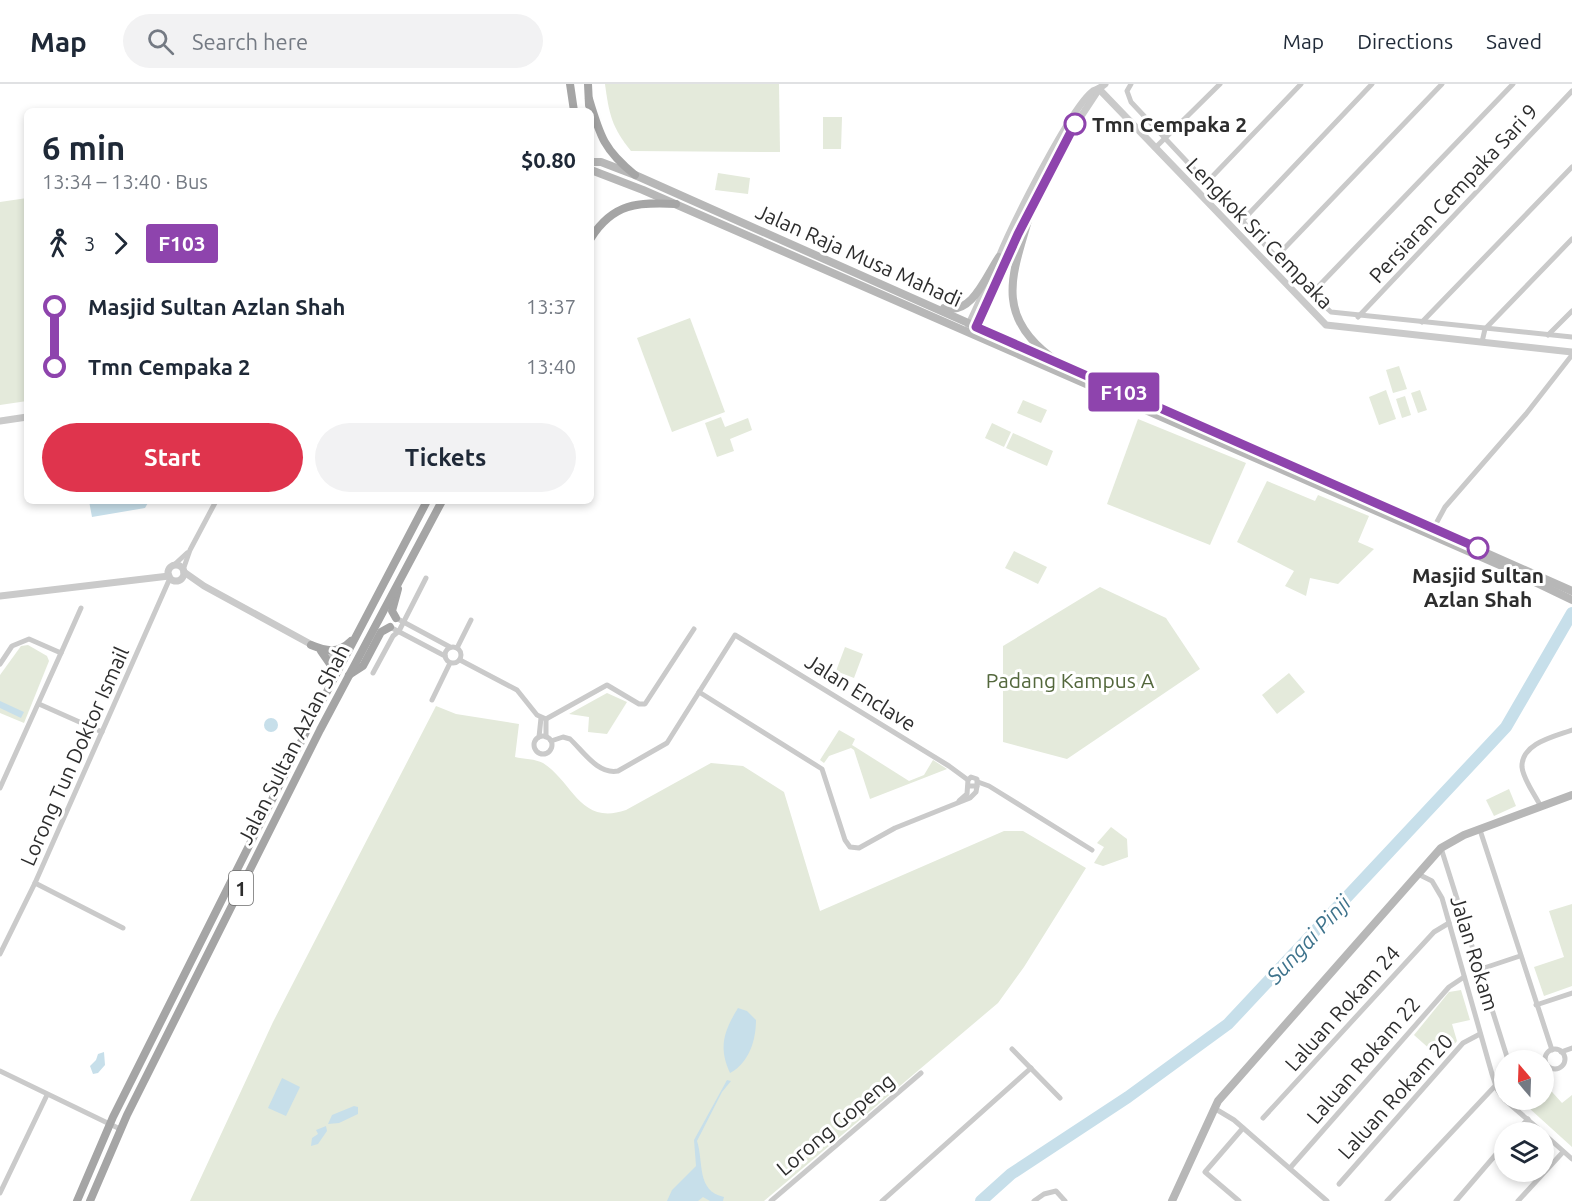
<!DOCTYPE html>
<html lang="en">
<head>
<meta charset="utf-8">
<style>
	body { margin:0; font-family:Ubuntu,sans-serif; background:#f2f2f3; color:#1f2937; height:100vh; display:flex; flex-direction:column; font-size:22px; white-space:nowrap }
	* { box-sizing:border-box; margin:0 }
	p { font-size:20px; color:#747a83 }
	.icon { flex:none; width:33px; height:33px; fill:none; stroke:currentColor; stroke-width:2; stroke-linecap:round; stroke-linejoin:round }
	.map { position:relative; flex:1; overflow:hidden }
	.details { position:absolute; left:24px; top:24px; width:570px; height:396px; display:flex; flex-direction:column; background:#fff; border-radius:9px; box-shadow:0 3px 9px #0003 }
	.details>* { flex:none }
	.badge { padding:0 12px; border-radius:4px; font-size:21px; line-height:39px }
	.needle { width:39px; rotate:341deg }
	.buttons { position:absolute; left:1494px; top:966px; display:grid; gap:12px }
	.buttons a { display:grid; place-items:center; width:60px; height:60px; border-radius:50%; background:#fff; box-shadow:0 3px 9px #0003; font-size:30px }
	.map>.badge { position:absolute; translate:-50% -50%; box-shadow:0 0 0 3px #fff }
	.legs { display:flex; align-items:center; gap:9px; height:66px; padding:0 18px; font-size:20px }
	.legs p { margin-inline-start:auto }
	.head { display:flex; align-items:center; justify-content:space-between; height:102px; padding:0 18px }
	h1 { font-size:33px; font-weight:700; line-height:45px }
	.primary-button { display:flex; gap:12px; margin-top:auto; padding:12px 18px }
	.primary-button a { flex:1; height:69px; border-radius:36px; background:#df344d; color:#fff; font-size:24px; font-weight:700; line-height:69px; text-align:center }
	.primary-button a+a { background:#f2f2f3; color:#1f2937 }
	ul { padding:0 18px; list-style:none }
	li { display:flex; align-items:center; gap:21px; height:60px; font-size:22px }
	li i { display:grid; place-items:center; width:9px; height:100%; margin:0 8px; background:currentColor }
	li i::after { content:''; width:15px; height:15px; margin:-8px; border:4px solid; border-radius:50%; background:#fff }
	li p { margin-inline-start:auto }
	li:first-child i { background:linear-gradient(#0000 50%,currentColor 0) }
	li:last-child i { background:linear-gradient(currentColor 50%,#0000 0) }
	header { display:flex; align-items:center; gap:36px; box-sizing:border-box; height:84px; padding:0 30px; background:#fff; border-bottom:2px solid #e0e1e3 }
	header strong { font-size:28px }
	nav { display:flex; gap:33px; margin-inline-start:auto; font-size:21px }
	.search { width:420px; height:54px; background:#f2f2f3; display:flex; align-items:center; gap:15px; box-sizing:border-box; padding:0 21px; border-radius:33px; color:#747a83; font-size:22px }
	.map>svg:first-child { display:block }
	.green { fill:#e4eadb }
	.water { fill:#c7dfea }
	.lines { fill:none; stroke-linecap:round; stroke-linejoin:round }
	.river { stroke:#c7dfea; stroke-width:12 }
	.minor { stroke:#cacaca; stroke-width:5 }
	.tertiary { stroke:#cacaca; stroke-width:7 }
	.secondary { stroke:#b7b7b7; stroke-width:8 }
	.primary { stroke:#a5a5a5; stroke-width:8 }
	.line-1-casing { stroke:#fff; stroke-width:14 }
	.line-1 { stroke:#8e44ad; stroke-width:9 }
	.stop-1-dot { fill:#fff; stroke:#8e44ad; stroke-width:3 }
	.labels { text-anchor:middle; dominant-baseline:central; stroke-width:6; stroke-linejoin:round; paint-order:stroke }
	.shield { fill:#fff; stroke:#6c6c6c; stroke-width:1.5 }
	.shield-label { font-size:20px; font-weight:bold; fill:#2d2d2d }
	.stop-label { font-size:21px; font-weight:bold; fill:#2d2d2d; stroke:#fff; text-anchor:start }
	.street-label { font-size:21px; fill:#2d2d2d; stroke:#fff }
	.park-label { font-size:21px; fill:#53673c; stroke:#fff }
	.water-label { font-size:22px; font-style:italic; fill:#3e738c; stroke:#fff }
</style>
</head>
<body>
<header>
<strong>Map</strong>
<div class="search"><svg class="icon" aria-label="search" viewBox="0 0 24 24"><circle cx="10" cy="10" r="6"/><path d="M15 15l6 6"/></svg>Search here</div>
<nav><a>Map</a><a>Directions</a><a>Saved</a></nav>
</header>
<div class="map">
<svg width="1572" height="1117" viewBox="0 0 1572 1117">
	<rect width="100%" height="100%" fill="#fff"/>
	<!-- green -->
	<g class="green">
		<path d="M 605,0 L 779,0 L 780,68 L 631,67 C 612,44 609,30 605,0 Z"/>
		<path d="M 823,33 L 842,33 L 841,65 L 823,65 Z"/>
		<path d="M 718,89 L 750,94 L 748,110 L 715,106 Z"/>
		<path d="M 27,114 L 27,317 L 0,321 L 0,118 Z"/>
		<path d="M 690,234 L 725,328 L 672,348 L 637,254 Z"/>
		<path d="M 1399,282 L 1407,305 L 1393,309 L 1386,286 Z"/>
		<path d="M 1386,306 L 1396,335 L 1379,341 L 1369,313 Z"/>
		<path d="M 1420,306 L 1427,326 L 1418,329 L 1411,309 Z"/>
		<path d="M 1405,312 L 1411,331 L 1402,334 L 1396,315 Z"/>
		<path d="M 1023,316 L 1047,326 L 1041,339 L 1017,329 Z"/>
		<path d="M 721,333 L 725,343 L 748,334 L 752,346 L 730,355 L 734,367 L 717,373 L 705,339 Z"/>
		<path d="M 1138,335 L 1246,379 L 1210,461 L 1107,420 Z"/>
		<path d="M 992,339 L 1011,348 L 1004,363 L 985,354 Z"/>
		<path d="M 1013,349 L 1053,367 L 1047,382 L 1006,364 Z"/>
		<path d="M 1267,397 L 1315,417 L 1318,411 L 1369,432 L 1358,458 L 1374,465 L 1338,500 L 1310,494 L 1306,512 L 1285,502 L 1294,487 L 1237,458 Z"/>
		<path d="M 1014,467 L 1047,483 L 1038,500 L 1005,484 Z"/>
		<path d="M 1100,503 L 1166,534 L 1200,585 L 1067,675 L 1003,658 L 1003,562 Z"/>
		<path d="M 28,561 L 47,572 L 49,577 L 24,639 L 0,629 L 0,591 L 21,562 Z"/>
		<path d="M 845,563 L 863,570 L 854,594 L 836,587 Z"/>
		<path d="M 1289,589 L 1305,608 L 1277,630 L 1262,611 Z"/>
		<path d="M 607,609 L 627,618 L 607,650 L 588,648 L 589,633 L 569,630 Z"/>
		<path d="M 436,622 L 456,630 L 519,640 L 515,673 C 523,675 536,675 543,679 C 573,698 580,742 626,726 L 711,679 L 743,682 L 784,708 L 820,827 L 1004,747 L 1023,747 L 1086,784 L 1024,883 L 998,919 L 764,1117 L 190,1117 L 273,938 Z"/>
		<path d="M 839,646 L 855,655 L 852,661 L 909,697 L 924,691 L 933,676 L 947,685 L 870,715 L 854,666 L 851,664 L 829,672 L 824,679 L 820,676 Z"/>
		<path d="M 1509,705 L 1516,722 L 1494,732 L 1486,716 Z"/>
		<path d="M 1111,743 L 1127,755 L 1128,773 L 1103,782 L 1094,779 L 1104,763 L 1097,759 Z"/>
		<path d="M 1572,820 L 1572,902 L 1544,912 L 1534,883 L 1564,873 L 1549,827 Z"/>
		<path d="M 1461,906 L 1470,936 L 1452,940 L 1457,957 L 1441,975 L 1414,951 L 1449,908 Z"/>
		<path d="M 1544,999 L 1562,1019 L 1572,1011 L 1572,1063 L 1520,1016 L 1544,1016 Z"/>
	</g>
	<!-- water -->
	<g class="water">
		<path d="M 89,417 L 149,417 L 145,424 L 92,433 Z"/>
		<path d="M 0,617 L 24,628 L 21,634 L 0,624 Z"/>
		<circle cx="271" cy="641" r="7"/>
		<path d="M 738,924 L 747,927 L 756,936 C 756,956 749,979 730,989 C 718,963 724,947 738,924 Z"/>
		<path d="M 104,968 L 105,981 L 98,989 L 93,990 L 90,982 L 96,976 L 98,970 Z"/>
		<path d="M 282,994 L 300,1003 L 286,1032 L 268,1024 Z"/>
		<path d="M 727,996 L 731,997 L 722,1008 L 697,1057 C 704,1078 696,1107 724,1113 L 723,1117 L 710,1117 L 703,1113 L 698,1117 L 667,1117 L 672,1106 L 696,1082 L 694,1056 Z"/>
		<path d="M 354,1022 L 358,1023 L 358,1030 L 339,1039 L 328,1040 L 332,1031 Z"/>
		<path d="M 326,1042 L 327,1047 L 318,1060 L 311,1062 L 312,1054 L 318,1050 L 316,1046 Z"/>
	</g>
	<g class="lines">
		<!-- river -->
		<path class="river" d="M 981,1117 L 1011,1090 L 1128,1013 L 1228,940 L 1506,643 L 1572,529"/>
		<!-- minor -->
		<g class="minor">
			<path d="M 1131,0 L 1127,7 L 1131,18 L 1311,210 L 1331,228 L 1572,253"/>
			<path d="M 1155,64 L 1220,0"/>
			<path d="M 1208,97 L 1301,0"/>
			<path d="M 1243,136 L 1372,0"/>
			<path d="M 1277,172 L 1442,0"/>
			<path d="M 1311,210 L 1513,0"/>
			<path d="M 1358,233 L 1572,7"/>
			<path d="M 1422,238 L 1572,83"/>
			<path d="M 1548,251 L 1572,227"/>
			<path d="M 1482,258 L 1485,245 L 1572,155"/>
			<path d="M 1432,447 L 1445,423 L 1526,330 L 1572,271"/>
			<path d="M 174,481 L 187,469"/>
			<path d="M 183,486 L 190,466 L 216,417"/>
			<path d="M 396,534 L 450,563"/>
			<path d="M 390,543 L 445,572"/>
			<circle cx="453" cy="571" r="8"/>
			<path d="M 457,564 L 471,536"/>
			<path d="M 460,576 L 517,606 L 537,631 L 546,635"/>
			<path d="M 0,580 L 12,562 L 29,555 L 61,569 L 81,524"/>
			<path d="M 373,589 L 393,552 L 399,547 L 426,494"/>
			<path d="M 699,608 L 822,685 L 845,756 L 850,763 L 859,764 L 895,744 L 970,714 L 976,708 L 977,702"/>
			<path d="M 432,616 L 450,579"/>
			<path d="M 39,620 L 102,648"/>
			<path d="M 546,635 L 607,601 L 639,620 L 645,620 L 694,545"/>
			<circle cx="543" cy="661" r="9"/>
			<path d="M 539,653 L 541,634"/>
			<path d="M 546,653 L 546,635"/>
			<path d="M 551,657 L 563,653 L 570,655 C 583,667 598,691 618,687 L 667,659 L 735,551 L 949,682 L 968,696"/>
			<path d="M 978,698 L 989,702 L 1092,766"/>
			<path d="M 0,704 L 61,569"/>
			<path d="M 959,717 L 967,710 L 968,696 L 971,693 L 977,695 L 977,702 L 968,702"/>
			<path d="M 1540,721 C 1535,711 1523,695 1522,683 C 1521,659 1556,652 1572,646"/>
			<path d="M 1480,746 L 1552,966"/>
			<path d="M 1441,764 L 1508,976"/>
			<path d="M 1418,790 L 1432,797 L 1442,814 L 1492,990 L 1497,1005 L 1504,1015"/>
			<path d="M 35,799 L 123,844"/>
			<path d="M 0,870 L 35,799 L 170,494"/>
			<path d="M 1478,886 L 1520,872"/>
			<path d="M 1536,921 L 1572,909"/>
			<path d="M 1012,965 L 1060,1014"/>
			<circle cx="1555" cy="975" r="10"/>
			<path d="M 1561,968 L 1572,964"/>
			<path d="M 0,987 L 120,1045"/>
			<path d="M 1505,1016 L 1542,1048"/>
			<path d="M 1214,1024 L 1234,1036 L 1327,1117"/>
			<path d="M 1263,1034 L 1434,848 L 1449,839"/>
			<path d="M 1516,1048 L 1528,1035"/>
			<path d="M 1544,1050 L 1572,1075"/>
			<path d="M 1290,1084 L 1449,903 L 1464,893"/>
			<path d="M 1339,1100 L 1463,959 L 1480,950"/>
			<path d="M 0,1109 L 47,1011"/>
			<path d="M 771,1117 L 921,989"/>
			<path d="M 882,1117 L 1031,984"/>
			<path d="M 1034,1117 L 1044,1110 L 1056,1107 L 1065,1117"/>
			<path d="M 1239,1117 L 1205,1088 L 1243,1044"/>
			<path d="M 1387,1117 L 1495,1002"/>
			<path d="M 1456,1117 L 1504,1061"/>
			<path d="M 1518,1117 L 1563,1068"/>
		</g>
		<!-- tertiary -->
		<g class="tertiary">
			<path d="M 1099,5 L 1326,241 L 1572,268"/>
			<path d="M 1031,125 L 1068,52 L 1099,5"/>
			<path d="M 997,178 C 1009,147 1070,24 1093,7 C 1097,5 1101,4 1105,0"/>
			<path d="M 972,246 L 976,243 L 1026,135"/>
			<path d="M 968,248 L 969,240 L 993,188"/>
			<path d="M 0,337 L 27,333"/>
			<circle cx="176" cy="489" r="8"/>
			<path d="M 184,488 L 204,502 L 314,562"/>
			<path d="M 0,512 L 169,492"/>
			<path d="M 323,568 L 342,579"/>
		</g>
		<!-- secondary -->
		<g class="secondary">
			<path d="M 591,78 L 601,78 L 635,91 L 1572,507"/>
			<path d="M 591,86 L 643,106 L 1502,482 L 1572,516"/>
			<path d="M 1032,122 C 1017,181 989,227 1051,273"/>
			<path d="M 944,224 C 972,232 986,192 999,173"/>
			<path d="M 1172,1117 L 1218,1017 L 1441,764 L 1464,751 L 1572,711"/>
		</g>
		<!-- primary -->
		<g class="primary">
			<path d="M 570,0 L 574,27"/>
			<path d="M 588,0 L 589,21"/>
			<path d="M 589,15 C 600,52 604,66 635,91"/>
			<path d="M 591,154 C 613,119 638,118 676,120"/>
			<path d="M 396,534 L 392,527 L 398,505"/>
			<path d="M 311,561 C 326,567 338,570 351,557"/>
			<path d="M 321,567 L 330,580 L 330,597"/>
			<path d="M 349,591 L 363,582 L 381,548 L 390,543"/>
			<path d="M 77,1117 L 113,1033 L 310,640 L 427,417"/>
			<path d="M 90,1117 L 127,1031 L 320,646 L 442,417"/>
		</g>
	</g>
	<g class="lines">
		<!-- line-1 casing -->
		<g class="line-1-casing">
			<path id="line-1" d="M 1075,40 L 1018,150 L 976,243 L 1478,464"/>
		</g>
		<!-- line-1 -->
		<use href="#line-1" class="line-1"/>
	</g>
	<!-- markers -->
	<g class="stop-1-dot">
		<circle cx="1075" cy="40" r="10"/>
		<circle cx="1478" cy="464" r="10"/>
	</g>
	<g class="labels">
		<!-- shield labels -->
		<rect class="shield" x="229" y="787" width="24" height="34" rx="4.5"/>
		<g class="shield-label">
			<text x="241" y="804">1</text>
		</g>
		<!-- stop labels -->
		<g class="stop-label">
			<text x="1092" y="40">Tmn Cempaka 2</text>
			<text x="1478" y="491" text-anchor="middle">Masjid Sultan<tspan x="1478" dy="24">Azlan Shah</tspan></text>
		</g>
		<!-- street labels -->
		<g class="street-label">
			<text transform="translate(1453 109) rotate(-47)">Persiaran Cempaka Sari 9</text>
			<text transform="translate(1260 149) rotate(46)">Lengkok Sri Cempaka</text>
			<text transform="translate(859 171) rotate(24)">Jalan Raja Musa Mahadi</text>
			<text transform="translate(861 608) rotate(32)">Jalan Enclave</text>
			<text transform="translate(293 660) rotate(-63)">Jalan Sultan Azlan Shah</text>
			<text transform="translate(74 672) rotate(-66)">Lorong Tun Doktor Ismail</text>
			<text transform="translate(1475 869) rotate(73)">Jalan Rokam</text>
			<text transform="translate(1342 924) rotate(-48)">Laluan Rokam 24</text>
			<text transform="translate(1363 976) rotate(-49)">Laluan Rokam 22</text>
			<text transform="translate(1395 1012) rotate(-48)">Laluan Rokam 20</text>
			<text transform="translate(835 1040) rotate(-40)">Lorong Gopeng</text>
		</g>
		<!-- park labels -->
		<g class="park-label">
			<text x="1070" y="596">Padang Kampus A</text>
		</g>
		<!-- water labels -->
		<g class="water-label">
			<text transform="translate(1308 855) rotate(-47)">Sungai Pinji</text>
		</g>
	</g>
</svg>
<div class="buttons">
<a><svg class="needle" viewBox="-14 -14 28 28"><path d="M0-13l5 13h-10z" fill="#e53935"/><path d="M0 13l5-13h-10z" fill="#747a83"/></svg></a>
<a><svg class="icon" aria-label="layers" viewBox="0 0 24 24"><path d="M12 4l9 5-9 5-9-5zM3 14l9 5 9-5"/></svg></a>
</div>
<b class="badge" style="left:1124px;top:308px;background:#8e44ad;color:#fff">F103</b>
<section class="details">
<div class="head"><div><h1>6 min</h1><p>13:34 – 13:40 · Bus</p></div><b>$0.80</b></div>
<div class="legs"><svg class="icon" aria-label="walk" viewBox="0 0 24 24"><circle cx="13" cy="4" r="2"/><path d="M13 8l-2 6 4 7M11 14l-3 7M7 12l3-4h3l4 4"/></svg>3<svg class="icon" aria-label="forward" viewBox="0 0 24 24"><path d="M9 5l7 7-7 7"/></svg><b class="badge" style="background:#8e44ad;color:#fff">F103</b></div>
<ul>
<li><i style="color:#8e44ad"></i><b>Masjid Sultan Azlan Shah</b><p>13:37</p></li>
<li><i style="color:#8e44ad"></i><b>Tmn Cempaka 2</b><p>13:40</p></li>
</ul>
<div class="primary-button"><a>Start</a><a>Tickets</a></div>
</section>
</div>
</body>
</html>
